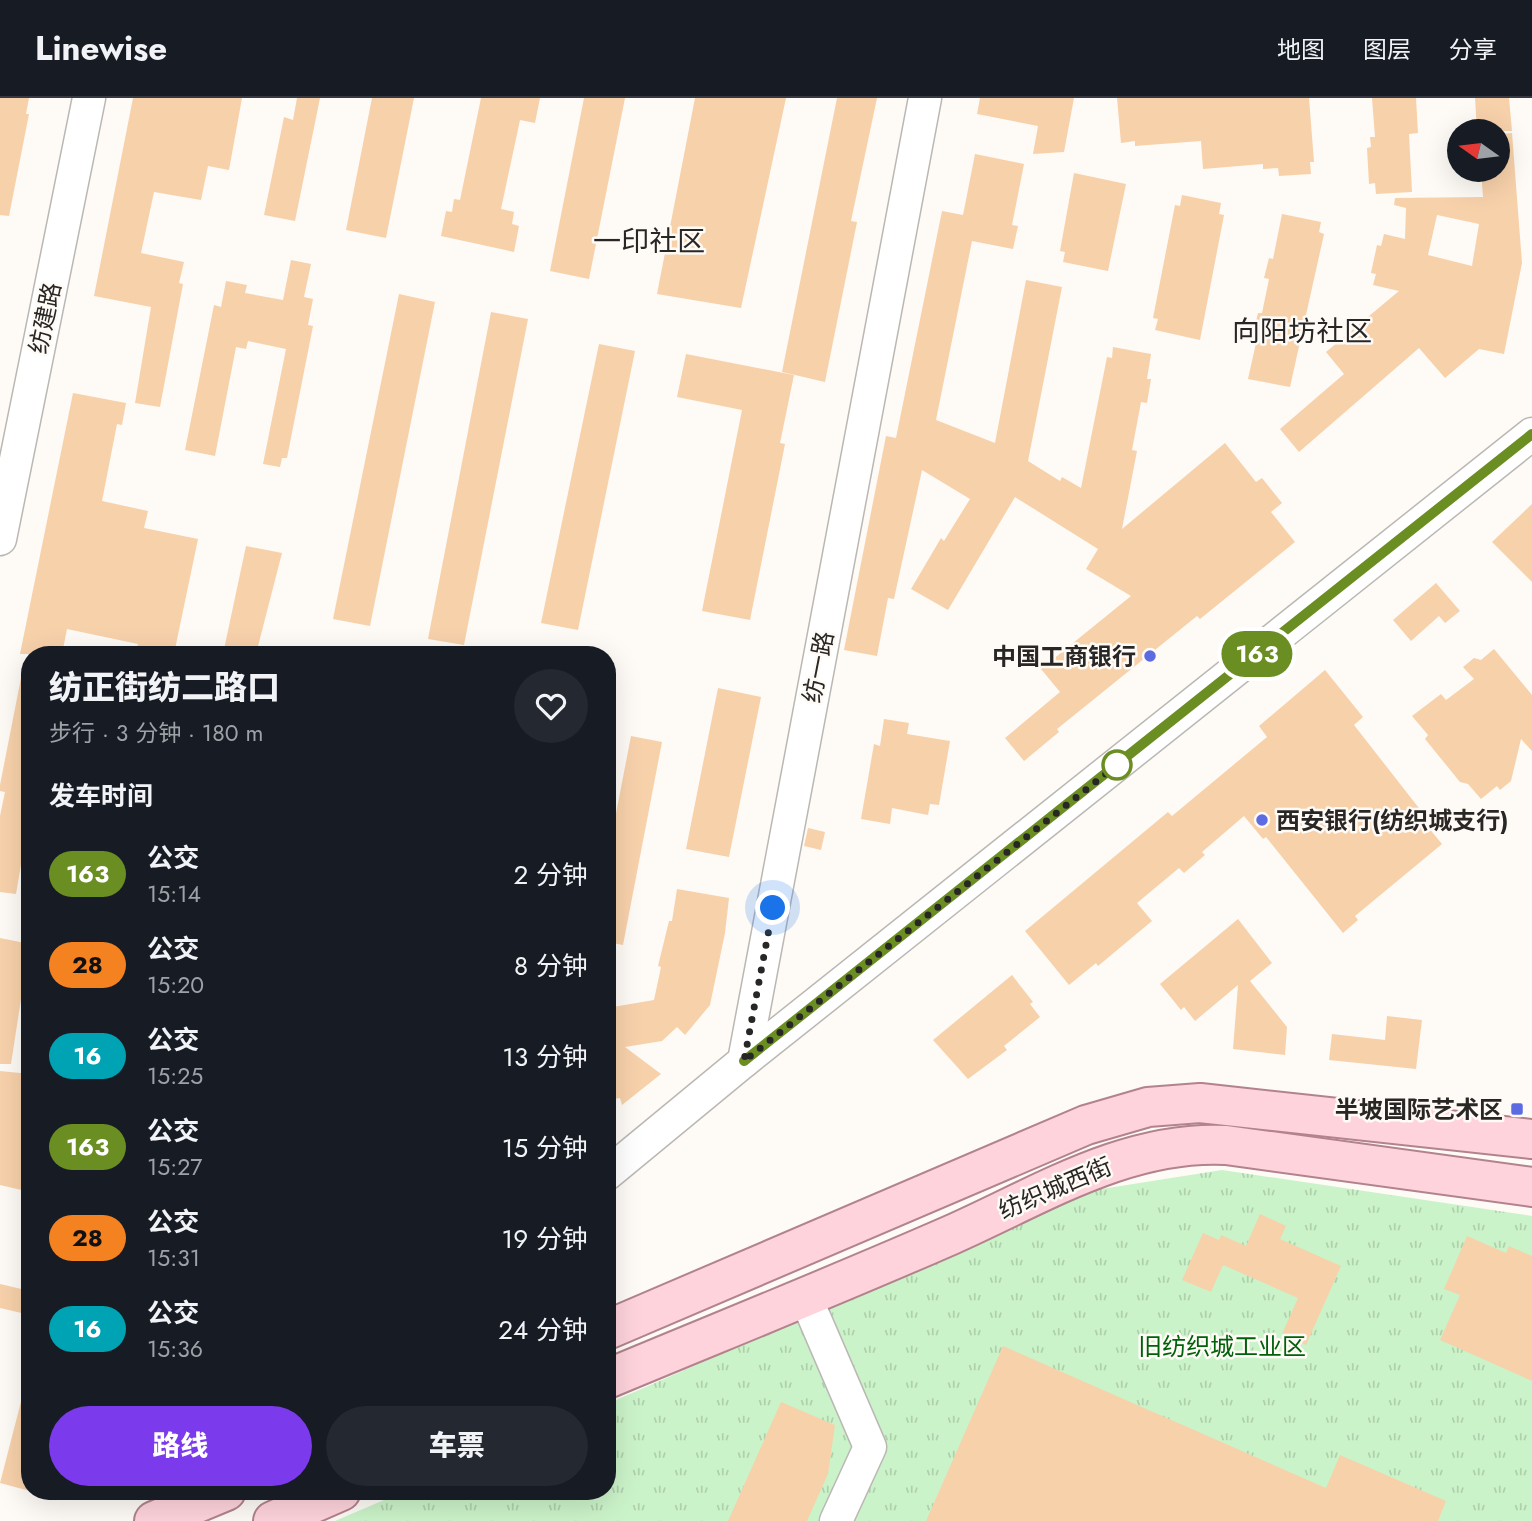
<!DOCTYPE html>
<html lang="zh">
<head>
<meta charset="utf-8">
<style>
	body { margin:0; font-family:Jost,"Noto Sans SC",sans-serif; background:#242831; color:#f1f3f6; height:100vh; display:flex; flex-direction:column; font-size:26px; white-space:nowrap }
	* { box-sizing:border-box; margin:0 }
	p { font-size:23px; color:#9ea1a6 }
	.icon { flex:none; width:38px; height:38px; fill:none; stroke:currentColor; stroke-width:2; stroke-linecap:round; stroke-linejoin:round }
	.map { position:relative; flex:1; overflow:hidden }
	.side { position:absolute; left:21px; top:548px; width:595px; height:854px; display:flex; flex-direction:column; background:#171b24; border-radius:28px; box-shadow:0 7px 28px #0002 }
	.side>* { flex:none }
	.badge { padding:0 14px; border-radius:23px; font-size:24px; line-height:46px }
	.needle { width:46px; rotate:284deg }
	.buttons { position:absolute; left:1447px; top:21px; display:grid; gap:14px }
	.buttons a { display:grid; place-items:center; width:63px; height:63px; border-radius:50%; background:#171b24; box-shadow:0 7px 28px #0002; font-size:35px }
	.you { position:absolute; width:35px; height:35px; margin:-18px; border:5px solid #fff; border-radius:50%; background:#1a73e8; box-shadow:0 0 0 10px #1a73e833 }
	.map>.badge { position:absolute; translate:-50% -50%; box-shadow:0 0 0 4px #fff }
	h2 { padding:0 28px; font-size:26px; line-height:63px }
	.round { display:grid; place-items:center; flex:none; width:74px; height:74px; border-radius:37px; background:#242831 }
	.summary { display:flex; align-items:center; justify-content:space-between; height:119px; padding:0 28px }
	h1 { font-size:33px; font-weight:800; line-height:52px }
	.primary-button { display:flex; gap:14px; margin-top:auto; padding:14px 28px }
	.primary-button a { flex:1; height:80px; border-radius:42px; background:#7c3aed; color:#fff; font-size:28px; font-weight:800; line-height:80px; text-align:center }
	.primary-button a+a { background:#242831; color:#f1f3f6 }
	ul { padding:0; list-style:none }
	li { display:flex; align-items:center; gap:21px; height:91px; padding:0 28px }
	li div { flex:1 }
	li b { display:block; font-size:26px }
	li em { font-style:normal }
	li .badge { min-width:77px; font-weight:700; text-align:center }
	header { display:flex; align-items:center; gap:42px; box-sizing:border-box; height:98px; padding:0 35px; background:#171b24; border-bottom:2px solid #363941 }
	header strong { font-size:33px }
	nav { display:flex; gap:38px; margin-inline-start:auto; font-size:24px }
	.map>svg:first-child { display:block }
	.grass { fill:url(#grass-tufts) }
	.building { fill:#f7d1aa; fill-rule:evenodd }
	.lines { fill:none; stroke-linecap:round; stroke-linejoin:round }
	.minor-casing { stroke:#bbb8b4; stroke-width:35 }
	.major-casing { stroke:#b2838c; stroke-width:42 }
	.minor { stroke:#fff; stroke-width:32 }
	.major { stroke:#fed3db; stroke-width:38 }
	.line-casing { stroke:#fff; stroke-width:16 }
	.line { stroke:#6b8e23; stroke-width:10 }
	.walk { stroke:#282726; stroke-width:7; stroke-dasharray:0 12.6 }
	.poi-dot { fill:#5c6be2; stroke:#fefaf6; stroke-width:2.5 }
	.stop-dot { fill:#fff; stroke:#6b8e23; stroke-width:3.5 }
	.labels { text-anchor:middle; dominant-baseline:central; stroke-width:5; stroke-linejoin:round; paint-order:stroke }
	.street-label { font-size:24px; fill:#282726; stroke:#fefaf6 }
	.poi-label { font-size:24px; font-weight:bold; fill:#282726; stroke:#fefaf6; text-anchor:end }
	.park-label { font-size:24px; fill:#00610b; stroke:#fefaf6 }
	.quarter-label { font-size:28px; fill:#282726; stroke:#fefaf6 }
</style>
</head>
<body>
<header>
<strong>Linewise</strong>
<nav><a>地图</a><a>图层</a><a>分享</a></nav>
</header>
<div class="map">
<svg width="1532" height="1423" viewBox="0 0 1532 1423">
	<defs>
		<pattern id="grass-tufts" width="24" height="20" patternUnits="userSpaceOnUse" patternTransform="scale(1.75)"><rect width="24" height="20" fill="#cbf3c9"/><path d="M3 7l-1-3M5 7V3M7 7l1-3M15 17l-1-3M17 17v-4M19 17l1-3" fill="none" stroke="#aed0ac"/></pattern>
	</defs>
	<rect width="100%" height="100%" fill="#fefaf6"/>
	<!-- grass -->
	<path class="grass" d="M 1222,1072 L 1532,1118 L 1532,1423 L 335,1423 L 405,1393 L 607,1393 L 607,1306 L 1095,1092 Z"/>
	<!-- building -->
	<g class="building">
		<path d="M 0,0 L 29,0 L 26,16 L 29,16 L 9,118 L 0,117 Z"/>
		<path d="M 133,0 L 242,0 L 229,72 L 208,68 L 201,102 L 154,94 L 141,155 L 184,164 L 179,185 L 183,186 L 160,309 L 135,305 L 151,209 L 94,198 Z"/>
		<path d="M 297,0 L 320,0 L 295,123 L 264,117 L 284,19 L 293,22 Z"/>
		<path d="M 372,0 L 414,0 L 386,140 L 346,132 Z"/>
		<path d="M 481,0 L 540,0 L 535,25 L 520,22 L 501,111 L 514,114 L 512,126 L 519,128 L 514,154 L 441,138 L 446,113 L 452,114 L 454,101 L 460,102 Z"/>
		<path d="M 584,0 L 625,0 L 589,181 L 550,173 Z"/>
		<path d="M 695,0 L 786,0 L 741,210 L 657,196 Z"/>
		<path d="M 837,0 L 877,0 L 851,123 L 857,124 L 825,284 L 782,274 Z"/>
		<path d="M 980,0 L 1074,0 L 1064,54 L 1033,56 L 1038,28 L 977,16 Z"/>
		<path d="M 1117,0 L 1309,0 L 1314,64 L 1310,64 L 1311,76 L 1279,78 L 1278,70 L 1263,71 L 1263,66 L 1203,71 L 1201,43 L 1135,48 L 1135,43 L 1121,45 Z"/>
		<path d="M 1372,0 L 1416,0 L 1418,35 L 1409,36 L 1412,94 L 1376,96 L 1375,85 L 1369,86 L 1367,50 L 1371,49 L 1370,39 L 1375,39 Z"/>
		<path d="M 1475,0 L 1509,0 L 1512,33 L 1477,33 Z"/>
		<path d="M 1512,35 L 1522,165 L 1504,256 L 1479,251 L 1445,280 L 1419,250 L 1299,354 L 1280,331 L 1344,276 L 1326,254 L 1399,193 L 1373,187 L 1376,176 L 1371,175 L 1377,147 L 1381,148 L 1384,136 L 1405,141 L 1406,110 L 1394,107 L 1395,100 L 1483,99 L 1481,72 L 1498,72 L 1498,36 ZM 1437,117 L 1479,126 L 1472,168 L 1428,157 Z"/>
		<path d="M 975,56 L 1024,66 L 1012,127 L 1018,128 L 1013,151 L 972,143 L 936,322 L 995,345 L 1026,182 L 1062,189 L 1028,363 L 1060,383 L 1062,379 L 1081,390 L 1107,259 L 1112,260 L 1113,249 L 1151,256 L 1147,281 L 1151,281 L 1147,305 L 1141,304 L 1132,352 L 1137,353 L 1122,431 L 1225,345 L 1256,384 L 1262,380 L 1282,405 L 1271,414 L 1295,444 L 1200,521 L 1197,518 L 1057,631 L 1059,634 L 1024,663 L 1005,640 L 1060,594 L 1041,571 L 1131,498 L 1086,471 L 1098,451 L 1015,399 L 948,512 L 911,491 L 941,440 L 944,443 L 970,401 L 922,372 L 894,501 L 888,500 L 877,558 L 844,552 L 886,338 L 896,340 L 942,113 L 963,117 Z"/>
		<path d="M 1074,75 L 1126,86 L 1108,173 L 1063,164 L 1065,154 L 1060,153 Z"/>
		<path d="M 1182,97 L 1221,105 L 1219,116 L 1224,117 L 1200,242 L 1155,232 L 1158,221 L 1153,220 L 1175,107 L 1180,108 Z"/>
		<path d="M 1282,116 L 1321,124 L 1319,134 L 1324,136 L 1290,289 L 1248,281 L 1258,236 L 1253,235 L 1258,215 L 1262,215 L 1269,181 L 1264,180 L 1269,160 L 1273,161 Z"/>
		<path d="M 291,162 L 311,166 L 304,199 L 313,201 L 308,227 L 313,228 L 287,360 L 282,360 L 280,369 L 263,366 L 286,251 L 248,243 L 246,251 L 236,249 L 215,358 L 185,352 L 214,207 L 221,209 L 226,183 L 247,187 L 245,195 L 283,202 Z"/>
		<path d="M 399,196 L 435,204 L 370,528 L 333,521 Z"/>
		<path d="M 491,214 L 528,221 L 464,547 L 428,541 Z"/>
		<path d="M 599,246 L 635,253 L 578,532 L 541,525 Z"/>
		<path d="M 686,256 L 794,277 L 780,345 L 785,346 L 750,522 L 702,513 L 742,312 L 677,299 Z"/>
		<path d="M 73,295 L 126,305 L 122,327 L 117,326 L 102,403 L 148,413 L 144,430 L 198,441 L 174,556 L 135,556 L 138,546 L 67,531 L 62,556 L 20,556 Z"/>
		<path d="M 1532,406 L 1532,484 L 1492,444 Z"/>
		<path d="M 246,448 L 282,455 L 256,556 L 223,556 Z"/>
		<path d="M 1436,485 L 1460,513 L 1445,525 L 1439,518 L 1411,543 L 1393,522 Z"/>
		<path d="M 1494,551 L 1532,597 L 1532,653 L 1521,641 L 1511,683 L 1500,692 L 1497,688 L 1481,701 L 1468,686 L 1460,684 L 1425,641 L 1428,637 L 1412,618 L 1441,596 L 1446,602 L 1474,581 L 1463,569 L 1474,560 L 1481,562 Z"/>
		<path d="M 1325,572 L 1363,619 L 1354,627 L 1422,714 L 1418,717 L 1442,746 L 1355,818 L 1358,822 L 1343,835 L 1266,739 L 1263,741 L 1244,718 L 1202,754 L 1205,757 L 1184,775 L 1179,770 L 1137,805 L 1152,823 L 1098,868 L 1096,865 L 1069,887 L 1025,833 L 1168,714 L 1172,718 L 1267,639 L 1259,628 Z"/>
		<path d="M 21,580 L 30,581 L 30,742 L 27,756 L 23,755 L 16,796 L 0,794 L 0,718 L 5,694 L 0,693 L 0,687 Z"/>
		<path d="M 718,590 L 761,599 L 729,759 L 686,751 Z"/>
		<path d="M 884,621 L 909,625 L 907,636 L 950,643 L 939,707 L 930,706 L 928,717 L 892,710 L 890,726 L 861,721 L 874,646 L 880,648 Z"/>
		<path d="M 631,638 L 662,644 L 623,847 L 607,844 L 607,762 Z"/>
		<path d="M 808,730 L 825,734 L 821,752 L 804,748 Z"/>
		<path d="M 677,791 L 729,800 L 725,835 L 710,907 L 685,937 L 677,929 L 662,943 L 625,949 L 661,976 L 622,1007 L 620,1000 L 607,1002 L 607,910 L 654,902 L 661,869 L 658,868 L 669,823 L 672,823 Z"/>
		<path d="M 1238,821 L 1272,865 L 1250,883 L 1287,929 L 1285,957 L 1233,951 L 1238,887 L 1195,923 L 1184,909 L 1181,912 L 1160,886 Z"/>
		<path d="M 0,840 L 30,846 L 30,903 L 21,901 L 11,966 L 0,966 Z"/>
		<path d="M 1012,877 L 1033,904 L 1030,906 L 1040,919 L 1004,948 L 1007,952 L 968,981 L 933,942 Z"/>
		<path d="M 1387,918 L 1422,922 L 1416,971 L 1329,962 L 1332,936 L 1385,942 Z"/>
		<path d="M 0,973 L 30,976 L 30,1094 L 0,1087 Z"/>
		<path d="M 1260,1116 L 1286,1128 L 1280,1141 L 1341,1168 L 1306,1247 L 1282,1236 L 1298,1200 L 1223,1167 L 1211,1194 L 1182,1182 L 1203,1135 L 1219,1142 L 1221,1137 L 1246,1148 Z"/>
		<path d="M 1467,1138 L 1506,1155 L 1509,1148 L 1532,1158 L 1532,1283 L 1440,1242 L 1460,1197 L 1444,1191 Z"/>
		<path d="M 0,1186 L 30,1193 L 30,1217 L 0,1210 Z"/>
		<path d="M 1003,1248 L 1326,1390 L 1340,1357 L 1446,1403 L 1438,1423 L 926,1423 Z"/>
		<path d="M 23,1296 L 30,1297 L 30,1393 L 0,1385 Z"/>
		<path d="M 781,1304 L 835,1327 L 828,1376 L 807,1423 L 728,1423 Z"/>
	</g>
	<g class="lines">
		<!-- minor casing -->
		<g class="minor-casing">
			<g id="minor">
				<path d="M 0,441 L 89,0"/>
				<path d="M 744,963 L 1532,336"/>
				<path d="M 607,1076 L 744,963 L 925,0"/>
				<path d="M 805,1198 L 870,1349 L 836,1423"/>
			</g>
		</g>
		<!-- major casing -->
		<g class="major-casing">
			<g id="major">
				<path d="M 607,1232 L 1086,1027 L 1148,1009 L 1200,1005 L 1532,1041"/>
				<path d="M 607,1281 C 722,1233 837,1187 951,1137 C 1039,1098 1126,1042 1226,1047 L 1532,1089"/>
				<path d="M 154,1423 L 226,1393"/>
				<path d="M 273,1423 L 341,1393"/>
			</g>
		</g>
		<!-- minor -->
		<use href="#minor" class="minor"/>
		<!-- major -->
		<use href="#major" class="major"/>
	</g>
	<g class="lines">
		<!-- line casing -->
		<g class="line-casing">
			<path id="line" d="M 744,963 L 1532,336"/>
		</g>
		<!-- line -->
		<use href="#line" class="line"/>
		<!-- walk -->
		<path class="walk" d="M 773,810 L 744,963 L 1117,667"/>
	</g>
	<!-- markers -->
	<g class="poi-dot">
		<circle cx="1150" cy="558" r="7"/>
		<circle cx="1262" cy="722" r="7"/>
		<rect x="1510" y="1004" width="14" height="14" rx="3.5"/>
	</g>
	<circle class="stop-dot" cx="1117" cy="667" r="14"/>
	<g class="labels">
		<!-- street labels -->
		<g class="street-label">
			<text transform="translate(45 220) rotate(-78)">纺建路</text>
			<text transform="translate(818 569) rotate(-79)">纺一路</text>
			<text transform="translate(1055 1090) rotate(-23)">纺织城西街</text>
		</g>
		<!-- poi labels -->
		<g class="poi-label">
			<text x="1136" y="558">中国工商银行</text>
			<text x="1276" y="722" text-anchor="start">西安银行(纺织城支行)</text>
			<text x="1503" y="1011">半坡国际艺术区</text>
		</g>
		<!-- park labels -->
		<g class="park-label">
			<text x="1222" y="1248">旧纺织城工业区</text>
		</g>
		<!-- quarter labels -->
		<g class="quarter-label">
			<text x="649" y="143">一印社区</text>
			<text x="1302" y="233">向阳坊社区</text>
		</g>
	</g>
</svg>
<div class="buttons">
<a><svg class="needle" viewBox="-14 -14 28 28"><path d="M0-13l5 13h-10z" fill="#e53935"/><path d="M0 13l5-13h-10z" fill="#9ea1a6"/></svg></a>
</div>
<div class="you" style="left:773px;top:810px"></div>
<b class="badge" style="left:1257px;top:556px;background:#6b8e23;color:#fff">163</b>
<section class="side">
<div class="summary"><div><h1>纺正街纺二路口</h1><p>步行 · 3 分钟 · 180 m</p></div><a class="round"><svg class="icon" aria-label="heart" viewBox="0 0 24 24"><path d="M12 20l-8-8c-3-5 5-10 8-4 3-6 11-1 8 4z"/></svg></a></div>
<h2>发车时间</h2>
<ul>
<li><span class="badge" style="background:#6b8e23;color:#fff">163</span><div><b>公交</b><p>15:14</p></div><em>2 分钟</em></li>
<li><span class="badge" style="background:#f58220;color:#111">28</span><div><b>公交</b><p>15:20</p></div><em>8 分钟</em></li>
<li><span class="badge" style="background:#00a3b4;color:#fff">16</span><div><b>公交</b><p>15:25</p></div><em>13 分钟</em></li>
<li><span class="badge" style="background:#6b8e23;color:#fff">163</span><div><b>公交</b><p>15:27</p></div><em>15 分钟</em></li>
<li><span class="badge" style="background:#f58220;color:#111">28</span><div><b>公交</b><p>15:31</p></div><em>19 分钟</em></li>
<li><span class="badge" style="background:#00a3b4;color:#fff">16</span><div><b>公交</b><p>15:36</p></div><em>24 分钟</em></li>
</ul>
<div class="primary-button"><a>路线</a><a>车票</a></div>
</section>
</div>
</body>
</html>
